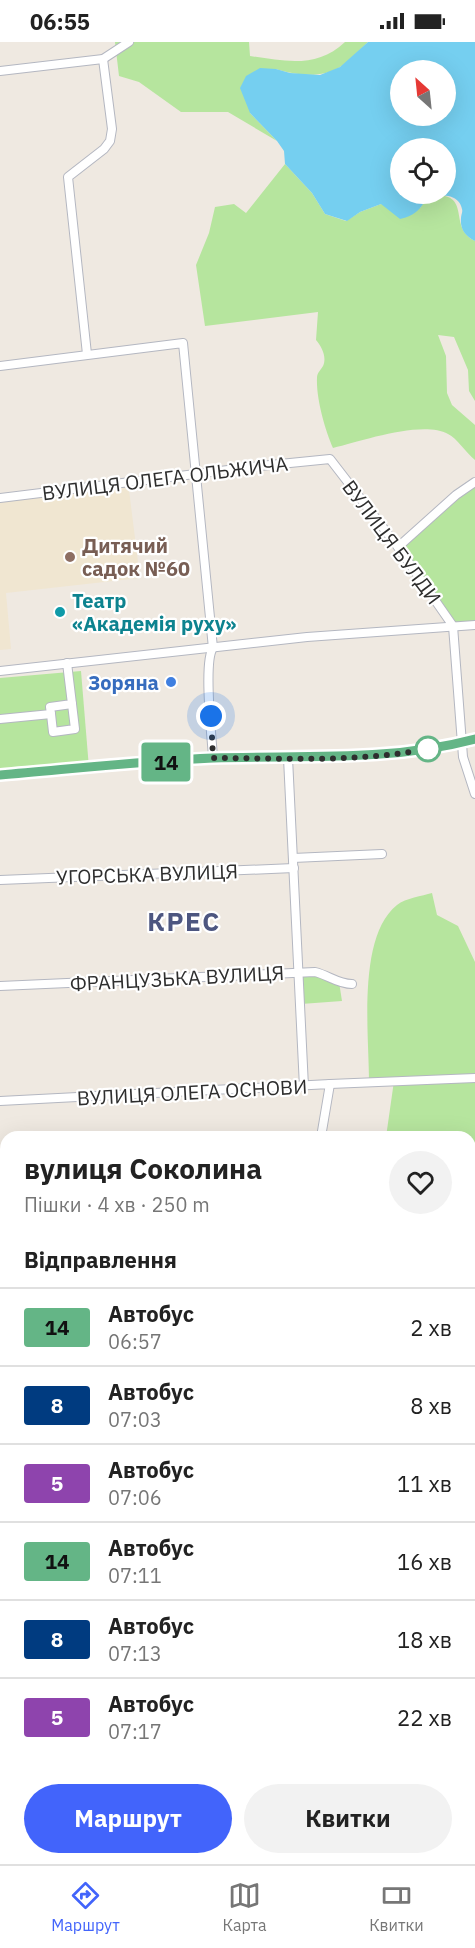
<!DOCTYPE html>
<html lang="uk">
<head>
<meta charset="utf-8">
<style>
	body { margin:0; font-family:"IBM Plex Sans",sans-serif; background:#f2f2f2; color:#222; height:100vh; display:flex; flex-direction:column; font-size:22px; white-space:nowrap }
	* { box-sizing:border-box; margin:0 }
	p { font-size:20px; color:#767676 }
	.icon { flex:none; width:33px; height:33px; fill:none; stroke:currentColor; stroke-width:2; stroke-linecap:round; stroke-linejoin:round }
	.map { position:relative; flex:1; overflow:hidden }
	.drawer { position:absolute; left:0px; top:1089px; width:476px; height:734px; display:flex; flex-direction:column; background:#fff; border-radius:18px 18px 0 0; box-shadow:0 6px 24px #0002 }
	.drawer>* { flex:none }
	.badge { padding:0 12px; border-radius:4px; font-size:21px; line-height:39px }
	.needle { width:39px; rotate:333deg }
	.fabs { position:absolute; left:390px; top:18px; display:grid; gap:12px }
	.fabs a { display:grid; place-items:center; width:66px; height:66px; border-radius:50%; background:#fff; box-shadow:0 6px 24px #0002; font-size:30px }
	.you { position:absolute; width:30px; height:30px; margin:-15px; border:4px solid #fff; border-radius:50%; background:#1a73e8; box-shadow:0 0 0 9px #1a73e833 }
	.map>.badge { position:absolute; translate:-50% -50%; box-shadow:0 0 0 3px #fff }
	h2 { padding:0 24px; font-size:22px; line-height:54px }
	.round { display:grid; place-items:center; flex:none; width:63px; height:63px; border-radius:32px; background:#f2f2f2 }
	.head { display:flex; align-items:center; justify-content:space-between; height:102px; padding:0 24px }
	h1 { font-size:28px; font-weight:700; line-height:45px }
	.button { display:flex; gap:12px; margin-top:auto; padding:12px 24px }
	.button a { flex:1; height:69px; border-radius:36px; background:#4264fb; color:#fff; font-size:24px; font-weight:700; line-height:69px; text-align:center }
	.button a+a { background:#f2f2f2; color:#222 }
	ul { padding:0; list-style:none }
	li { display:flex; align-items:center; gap:18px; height:78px; padding:0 24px; border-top:2px solid #e0e0e0 }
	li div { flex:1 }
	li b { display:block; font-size:22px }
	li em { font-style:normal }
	li .badge { min-width:66px; font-weight:700; text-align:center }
	.status { display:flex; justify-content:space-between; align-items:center; height:42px; padding:0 30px; background:#fff; direction:ltr }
	.status svg { height:16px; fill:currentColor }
	.tabs { display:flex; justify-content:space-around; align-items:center; height:84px; border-top:2px solid #e0e0e0; background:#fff; font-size:16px; color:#767676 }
	.tabs a { display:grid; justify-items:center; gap:3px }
	.tabs .current { color:#4264fb }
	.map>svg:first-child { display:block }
	.education { fill:#f0e6d1 }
	.green { fill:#b6e59e }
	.water { fill:#75cff0; fill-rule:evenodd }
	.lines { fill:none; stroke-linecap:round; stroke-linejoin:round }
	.minor-casing { stroke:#b4b7c1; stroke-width:10 }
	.major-casing { stroke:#c9c9c9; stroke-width:11 }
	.minor { stroke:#fff; stroke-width:8 }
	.major { stroke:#f2d163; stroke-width:9 }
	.line-casing { stroke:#fff; stroke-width:14 }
	.line { stroke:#64b586; stroke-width:9 }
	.walk { stroke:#2e2e2e; stroke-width:6; stroke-dasharray:0 10.8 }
	.education-dot { fill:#8d6e63; stroke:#fff; stroke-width:2 }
	.culture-dot { fill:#0f9aa8; stroke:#fff; stroke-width:2 }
	.shop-dot { fill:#3f7fe0; stroke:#fff; stroke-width:2 }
	.stop-dot { fill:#fff; stroke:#64b586; stroke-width:3 }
	.labels { text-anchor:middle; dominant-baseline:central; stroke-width:4.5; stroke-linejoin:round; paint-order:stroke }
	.street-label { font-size:20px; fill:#2e2e2e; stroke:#fff }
	.education-label { font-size:20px; font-weight:bold; fill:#785e54; stroke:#fff; text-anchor:start }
	.culture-label { font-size:20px; font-weight:bold; fill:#0d838f; stroke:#fff; text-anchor:start }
	.shop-label { font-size:20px; font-weight:bold; fill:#366cbe; stroke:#fff; text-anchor:end }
	.district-label { font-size:26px; font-weight:bold; letter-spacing:1.5px; fill:#4d5680; stroke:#fff }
</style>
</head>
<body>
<div class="status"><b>06:55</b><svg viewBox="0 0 49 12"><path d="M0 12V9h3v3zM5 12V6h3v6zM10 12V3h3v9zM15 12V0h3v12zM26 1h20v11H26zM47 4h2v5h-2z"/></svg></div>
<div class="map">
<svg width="475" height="1822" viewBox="0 0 475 1822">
	<rect width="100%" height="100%" fill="#efe9e1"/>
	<!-- education -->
	<g class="education">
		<path d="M 128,440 L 140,536 L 6,551 L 11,607 L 0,608 L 0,456 Z"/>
		<path d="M 61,1816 L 122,1817 L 125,1822 L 50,1822 Z"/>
	</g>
	<!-- green -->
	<g class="green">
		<path d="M 115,0 L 249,0 L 250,14 C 284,19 317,27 345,0 L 368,0 C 359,8 350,19 340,25 C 321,37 295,33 276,27 L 250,71 L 277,99 L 228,70 L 181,70 L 139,40 L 119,34 Z"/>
		<path d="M 285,122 L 312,151 L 325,172 L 346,179 L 360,170 L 381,162 L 420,166 L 429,153 C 475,150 446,185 475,199 L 475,359 L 469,349 L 468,328 L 454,295 L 438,293 L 446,314 L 447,351 L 452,363 L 475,383 L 475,418 C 466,411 457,396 448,392 C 422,378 362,399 333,406 C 325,388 316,356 317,336 C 317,331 320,329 323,324 C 327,315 322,305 316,298 L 318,270 L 205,284 L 196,223 L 209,191 L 215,165 L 234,162 L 246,171 Z"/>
		<path d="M 475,440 L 475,583 L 453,584 L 398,505 Z"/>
		<path d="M 81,629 L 89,726 L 0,733 L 0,636 Z"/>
		<path d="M 432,851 L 437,873 L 458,884 L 475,920 L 475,1135 L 470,1134 L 470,1095 L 386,1095 L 394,1039 L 369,1039 C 369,992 357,895 397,863 C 406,856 422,854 432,851 Z"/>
		<path d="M 299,930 L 315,930 L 339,940 L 342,959 L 301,962 Z"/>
		<path d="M 0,1746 L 6,1758 L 6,1816 L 34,1817 L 37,1822 L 0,1822 Z"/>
	</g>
	<!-- water -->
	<path class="water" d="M 368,0 L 475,0 L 475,199 C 465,194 460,187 461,176 C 461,173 463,170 462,167 C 459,151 440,153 429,153 C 420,167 417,173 400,177 L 381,162 L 360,170 L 347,179 L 325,172 L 312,151 L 285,122 L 284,109 L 277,99 L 250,71 L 240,46 L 246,34 L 260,26 L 276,27 L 290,31 L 320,33 L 340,25 ZM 400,28 L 446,28 L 446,74 L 400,74 ZM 400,106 L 446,106 L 446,152 L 400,152 Z"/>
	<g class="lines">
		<!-- minor casing -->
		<g class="minor-casing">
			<g id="minor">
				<path d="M 0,29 L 103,17 L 129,0"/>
				<path d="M 87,312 L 68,135 L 104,107 L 110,99 L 112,87 L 103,17"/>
				<path d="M 0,324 L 183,301 L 213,606 C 203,620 212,696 213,716"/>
				<path d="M 0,456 L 260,424 L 330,417 L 398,505 L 453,584 L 463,715 L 475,752"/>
				<path d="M 398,505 L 456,453 L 475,440"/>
				<path d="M 0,629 L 307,595 L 475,583"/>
				<path d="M 51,672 L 53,690 L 75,687 L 72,662"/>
				<path d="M 0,677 L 51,672 L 50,665 L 72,662 L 67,621"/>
				<path d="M 288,716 L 304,1045"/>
				<path d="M 293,816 L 382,812"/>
				<path d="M 0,838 L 294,826"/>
				<path d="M 0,944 L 315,930 C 328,933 338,942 352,942"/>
				<path d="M 330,1042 L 475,1036"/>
				<path d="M 0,1059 L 330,1042 L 321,1095"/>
				<path d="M 0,1153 L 6,1153"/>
				<path d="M 470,1216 L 475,1216"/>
				<path d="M 0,1246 L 6,1245"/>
				<path d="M 0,1371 L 6,1371"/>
				<path d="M 470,1389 L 475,1390"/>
				<path d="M 0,1513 L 6,1514"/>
				<path d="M 0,1603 L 6,1603"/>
				<path d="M 0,1630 L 6,1630"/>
				<path d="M 470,1656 L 475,1660"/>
				<path d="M 470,1751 L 475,1755"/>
				<path d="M 127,1816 L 131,1822"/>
				<path d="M 251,1816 L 253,1822"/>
				<path d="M 298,1816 L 307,1822"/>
				<path d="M 445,1816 L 452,1822"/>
				<path d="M 201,1822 L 208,1816"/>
			</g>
		</g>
		<!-- major casing -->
		<g class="major-casing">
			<path id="major" d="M 0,733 C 71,727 142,720 213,716 C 304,712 385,720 475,697"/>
		</g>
		<!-- minor -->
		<use href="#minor" class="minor"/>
		<!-- major -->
		<use href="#major" class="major"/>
	</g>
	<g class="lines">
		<!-- line casing -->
		<g class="line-casing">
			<path id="line" d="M 0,733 C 71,727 142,719 213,716 C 301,713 388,720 475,697"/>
		</g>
		<!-- line -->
		<use href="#line" class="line"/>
		<!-- walk -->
		<path class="walk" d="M 211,674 L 213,716 C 285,716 360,721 431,706 L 428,707"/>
	</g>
	<!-- markers -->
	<circle class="education-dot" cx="70" cy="515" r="6"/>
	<circle class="culture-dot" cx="60" cy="570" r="6"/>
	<circle class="shop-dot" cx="171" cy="640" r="6"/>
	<circle class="stop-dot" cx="428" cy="707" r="12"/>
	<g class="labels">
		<!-- street labels -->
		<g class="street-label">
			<text transform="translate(165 436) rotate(-7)">ВУЛИЦЯ ОЛЕГА ОЛЬЖИЧА</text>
			<text transform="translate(392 500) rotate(53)">ВУЛИЦЯ БУЛДИ</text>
			<text transform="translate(147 832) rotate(-2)">УГОРСЬКА ВУЛИЦЯ</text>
			<text transform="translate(177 936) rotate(-3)">ФРАНЦУЗЬКА ВУЛИЦЯ</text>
			<text transform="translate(192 1050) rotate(-3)">ВУЛИЦЯ ОЛЕГА ОСНОВИ</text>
		</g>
		<!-- education labels -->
		<g class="education-label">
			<text x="82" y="503">Дитячий<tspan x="82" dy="23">садок №60</tspan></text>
		</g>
		<!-- culture labels -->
		<g class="culture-label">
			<text x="72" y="558">Театр<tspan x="72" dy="23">«Академія руху»</tspan></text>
		</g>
		<!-- shop labels -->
		<g class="shop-label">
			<text x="159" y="640">Зоряна</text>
		</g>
		<!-- district labels -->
		<g class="district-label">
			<text x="184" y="879">КРЕС</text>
		</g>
	</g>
</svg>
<div class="fabs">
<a><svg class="needle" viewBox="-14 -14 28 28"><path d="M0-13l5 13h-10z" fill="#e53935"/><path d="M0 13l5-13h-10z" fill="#767676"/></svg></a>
<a><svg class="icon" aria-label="locate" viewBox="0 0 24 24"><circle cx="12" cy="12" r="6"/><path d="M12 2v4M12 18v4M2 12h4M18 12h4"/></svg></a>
</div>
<div class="you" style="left:211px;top:674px"></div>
<b class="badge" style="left:166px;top:720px;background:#64b586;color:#111">14</b>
<section class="drawer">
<div class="head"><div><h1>вулиця Соколина</h1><p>Пішки · 4 хв · 250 m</p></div><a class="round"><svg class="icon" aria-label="heart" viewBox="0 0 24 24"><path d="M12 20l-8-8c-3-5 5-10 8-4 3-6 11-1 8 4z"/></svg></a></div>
<h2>Відправлення</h2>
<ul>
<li><span class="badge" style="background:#64b586;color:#111">14</span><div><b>Автобус</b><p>06:57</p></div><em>2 хв</em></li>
<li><span class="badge" style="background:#003b80;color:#fff">8</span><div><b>Автобус</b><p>07:03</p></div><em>8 хв</em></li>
<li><span class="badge" style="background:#8e44ad;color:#fff">5</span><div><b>Автобус</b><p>07:06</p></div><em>11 хв</em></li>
<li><span class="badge" style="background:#64b586;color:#111">14</span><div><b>Автобус</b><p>07:11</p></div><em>16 хв</em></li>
<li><span class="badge" style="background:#003b80;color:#fff">8</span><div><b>Автобус</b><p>07:13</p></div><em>18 хв</em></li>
<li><span class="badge" style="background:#8e44ad;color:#fff">5</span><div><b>Автобус</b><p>07:17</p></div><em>22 хв</em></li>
</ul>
<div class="button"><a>Маршрут</a><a>Квитки</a></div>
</section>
</div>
<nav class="tabs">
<a class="current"><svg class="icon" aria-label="directions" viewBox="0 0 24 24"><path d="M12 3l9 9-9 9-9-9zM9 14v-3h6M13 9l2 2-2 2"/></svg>Маршрут</a>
<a><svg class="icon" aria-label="map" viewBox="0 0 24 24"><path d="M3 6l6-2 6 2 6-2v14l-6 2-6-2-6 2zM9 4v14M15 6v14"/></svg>Карта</a>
<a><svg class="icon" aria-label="tickets" viewBox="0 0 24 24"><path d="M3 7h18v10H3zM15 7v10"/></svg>Квитки</a>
</nav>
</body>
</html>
